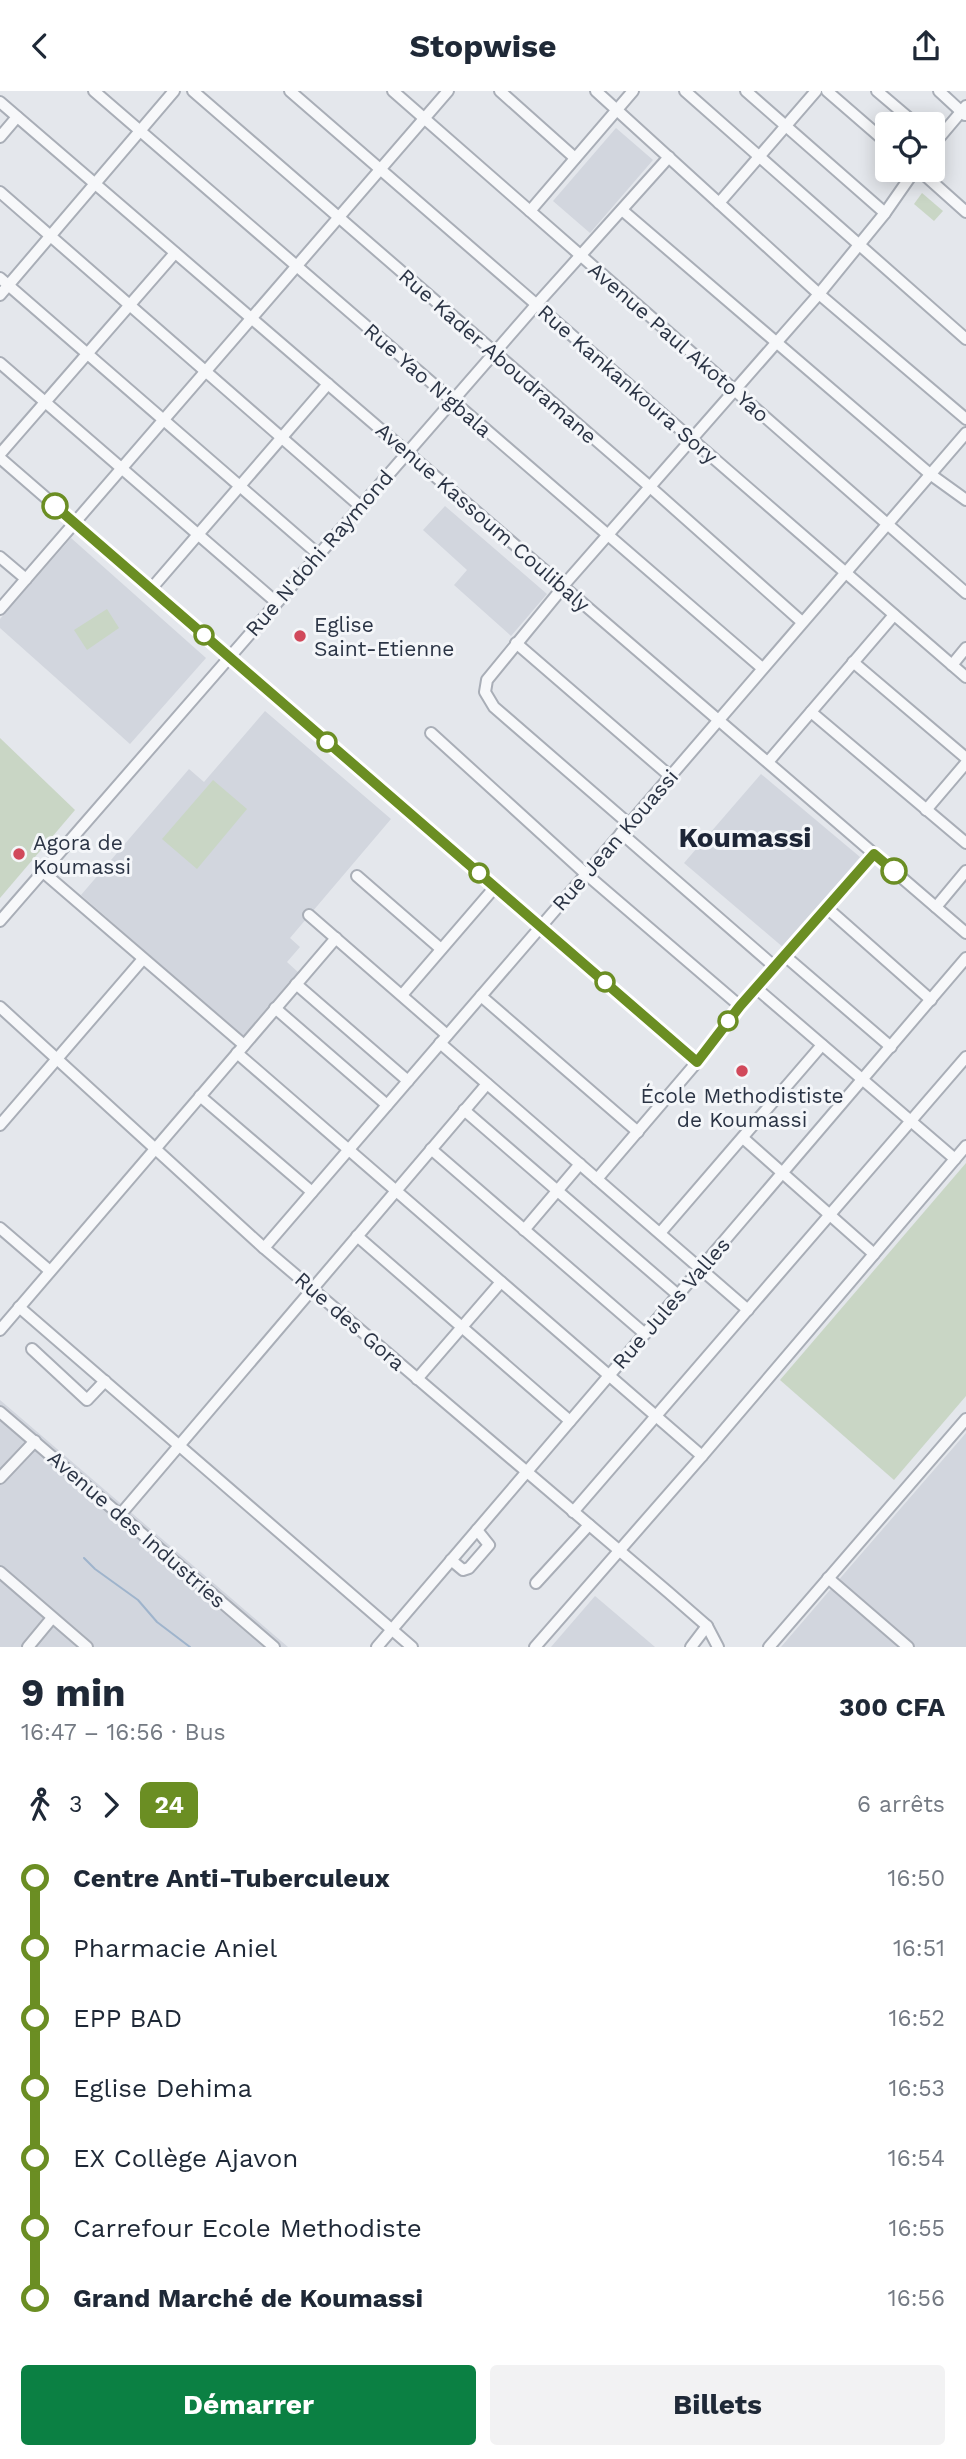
<!DOCTYPE html>
<html lang="fr">
<head>
<meta charset="utf-8">
<style>
	body { margin:0; font-family:"Work Sans",sans-serif; background:#f2f2f3; color:#1f2937; height:100vh; display:flex; flex-direction:column; font-size:26px; white-space:nowrap }
	* { box-sizing:border-box; margin:0 }
	p { font-size:23px; color:#747a83 }
	.icon { flex:none; width:38px; height:38px; fill:none; stroke:currentColor; stroke-width:2; stroke-linecap:round; stroke-linejoin:round }
	.map { position:relative; height:1556px; overflow:hidden }
	.details { display:flex; flex-direction:column; background:#fff; flex:1 }
	.details>* { flex:none }
	.badge { padding:0 14px; border-radius:10px; font-size:24px; line-height:46px }
	.tools { position:absolute; left:875px; top:21px; display:grid; gap:14px }
	.tools a { display:grid; place-items:center; width:70px; height:70px; border-radius:7px; background:#fff; box-shadow:0 4px 18px #0003; font-size:35px }
	.map>.badge { position:absolute; translate:-50% -50%; box-shadow:0 0 0 4px #fff }
	.legs { display:flex; align-items:center; gap:10px; height:77px; padding:0 21px; font-size:23px }
	.legs p { margin-inline-start:auto }
	.overview { display:flex; align-items:center; justify-content:space-between; height:119px; padding:0 21px }
	h1 { font-size:38px; font-weight:700; line-height:52px }
	.cta { display:flex; gap:14px; margin-top:auto; padding:14px 21px }
	.cta a { flex:1; height:80px; border-radius:7px; background:#0b8043; color:#fff; font-size:28px; font-weight:700; line-height:80px; text-align:center }
	.cta a+a { background:#f2f2f3; color:#1f2937 }
	ul { padding:0 21px; list-style:none }
	li { display:flex; align-items:center; gap:24px; height:70px; font-size:26px }
	li i { display:grid; place-items:center; width:10px; height:100%; margin:0 9px; background:currentColor }
	li i::after { content:''; width:18px; height:18px; margin:-9px; border:5px solid; border-radius:50%; background:#fff }
	li p { margin-inline-start:auto }
	li:first-child i { background:linear-gradient(#0000 50%,currentColor 0) }
	li:last-child i { background:linear-gradient(currentColor 50%,#0000 0) }
	header { display:flex; justify-content:space-between; align-items:center; height:91px; padding:0 21px; background:#fff; font-size:32px; font-weight:700 }
	.map>svg:first-child { display:block }
	.built { fill:#d2d6de }
	.green { fill:#c9d6c5 }
	.lines { fill:none; stroke-linecap:round; stroke-linejoin:round }
	.stream { stroke:#9fb4cc; stroke-width:2 }
	.minor-casing { stroke:#a9aeb7; stroke-width:14 }
	.minor { stroke:#f7f8fa; stroke-width:10 }
	.line-1-casing { stroke:#fff; stroke-width:16 }
	.line-1 { stroke:#6b8e23; stroke-width:10 }
	.stop-1-dot { fill:#fff; stroke:#6b8e23; stroke-width:3.5 }
	.poi-dot { fill:#d1495b; stroke:#f4f6f9; stroke-width:2.5 }
	.labels { text-anchor:middle; dominant-baseline:central; stroke-width:6; stroke-linejoin:round; paint-order:stroke }
	.street-label { font-size:21px; fill:#2b3445; stroke:#f4f6f9 }
	.poi-label { font-size:21px; fill:#2b3445; stroke:#f4f6f9; text-anchor:start }
	.district-label { font-size:28px; font-weight:bold; fill:#1d2536; stroke:#f4f6f9 }
</style>
</head>
<body>
<header><svg class="icon" aria-label="back" viewBox="0 0 24 24"><path d="M15 5l-7 7 7 7"/></svg>Stopwise<svg class="icon" aria-label="share" viewBox="0 0 24 24"><path d="M12 15V3M7 8l5-5 5 5M5 13v7h14v-7"/></svg></header>
<div class="map">
<svg width="966" height="1556" viewBox="0 0 966 1556">
	<rect width="100%" height="100%" fill="#e4e7ec"/>
	<!-- built -->
	<g class="built">
		<path d="M 616,37 L 653,69 L 590,142 L 553,110 Z"/>
		<path d="M 445,415 L 547,503 L 511,545 L 454,494 L 467,479 L 423,439 Z"/>
		<path d="M 71,447 L 206,567 L 130,653 L 0,537 L 0,528 Z"/>
		<path d="M 265,620 L 391,728 L 290,847 L 300,856 L 287,871 L 299,882 L 244,947 L 81,804 L 189,678 L 204,691 Z"/>
		<path d="M 761,683 L 860,766 L 784,857 L 684,772 Z"/>
		<path d="M 0,1309 L 288,1556 L 0,1556 Z"/>
		<path d="M 966,1342 L 966,1556 L 781,1556 L 830,1499 Z"/>
		<path d="M 595,1505 L 655,1556 L 551,1556 Z"/>
	</g>
	<!-- green -->
	<g class="green">
		<path d="M 922,102 L 943,120 L 934,130 L 914,113 Z"/>
		<path d="M 107,518 L 119,537 L 87,559 L 74,539 Z"/>
		<path d="M 0,647 L 75,719 L 0,807 Z"/>
		<path d="M 213,689 L 247,718 L 197,778 L 162,748 Z"/>
		<path d="M 966,1072 L 966,1305 L 894,1389 L 780,1289 Z"/>
	</g>
	<g class="lines">
		<!-- stream -->
		<path class="stream" d="M 84,1467 L 95,1478 L 138,1509 L 157,1531 L 190,1556"/>
		<!-- minor casing -->
		<g class="minor-casing">
			<g id="minor">
				<path d="M 94,0 L 762,577"/>
				<path d="M 193,0 L 649,395 L 802,531"/>
				<path d="M 290,0 L 966,586"/>
				<path d="M 393,0 L 966,502"/>
				<path d="M 500,0 L 575,67"/>
				<path d="M 596,0 L 819,203 L 966,328"/>
				<path d="M 685,0 L 966,248"/>
				<path d="M 746,0 L 885,122"/>
				<path d="M 827,0 L 887,52"/>
				<path d="M 877,0 L 916,33"/>
				<path d="M 939,0 L 965,24"/>
				<path d="M 0,11 L 966,842"/>
				<path d="M 0,46 L 17,26"/>
				<path d="M 933,54 L 966,15"/>
				<path d="M 919,79 L 966,121"/>
				<path d="M 0,101 L 360,415"/>
				<path d="M 719,112 L 816,0"/>
				<path d="M 622,119 L 930,383 L 966,409"/>
				<path d="M 530,120 L 633,0"/>
				<path d="M 0,187 L 318,463"/>
				<path d="M 0,204 L 174,0"/>
				<path d="M 0,272 L 276,511"/>
				<path d="M 0,363 L 175,162"/>
				<path d="M 0,367 L 697,971"/>
				<path d="M 0,466 L 26,488"/>
				<path d="M 563,495 L 819,203 L 885,122 L 915,79"/>
				<path d="M 564,495 L 487,589 L 485,601 L 494,616 L 629,733"/>
				<path d="M 151,498 L 328,293"/>
				<path d="M 0,518 L 448,0"/>
				<path d="M 516,552 L 670,685"/>
				<path d="M 853,571 L 966,667"/>
				<path d="M 952,574 L 966,557"/>
				<path d="M 811,621 L 966,752"/>
				<path d="M 431,642 L 586,783 L 740,915"/>
				<path d="M 768,671 L 894,524"/>
				<path d="M 926,719 L 966,672"/>
				<path d="M 621,742 L 775,876"/>
				<path d="M 43,781 L 244,954"/>
				<path d="M 357,785 L 441,858"/>
				<path d="M 936,816 L 966,780"/>
				<path d="M 827,817 L 931,909"/>
				<path d="M 309,824 L 447,944"/>
				<path d="M 0,830 L 536,214 L 669,66"/>
				<path d="M 785,865 L 891,956"/>
				<path d="M 296,893 L 408,990"/>
				<path d="M 756,897 L 955,1068"/>
				<path d="M 402,904 L 495,796"/>
				<path d="M 481,905 L 638,1041"/>
				<path d="M 0,916 L 264,1157 L 668,1501 L 707,1535 L 718,1556"/>
				<path d="M 275,917 L 387,1014"/>
				<path d="M 440,952 L 748,1219"/>
				<path d="M 237,962 L 702,1365"/>
				<path d="M 200,1005 L 312,1101"/>
				<path d="M 464,1019 L 678,1204"/>
				<path d="M 0,1034 L 143,868"/>
				<path d="M 743,1047 L 874,1163"/>
				<path d="M 431,1058 L 645,1243"/>
				<path d="M 597,1088 L 697,971 L 740,915 L 874,763"/>
				<path d="M 0,1137 L 50,1180"/>
				<path d="M 524,1139 L 580,1073"/>
				<path d="M 660,1142 L 822,954"/>
				<path d="M 357,1145 L 570,1330"/>
				<path d="M 264,1157 L 966,342"/>
				<path d="M 19,1216 L 412,1556"/>
				<path d="M 0,1239 L 336,847"/>
				<path d="M 32,1258 L 87,1309 L 105,1290"/>
				<path d="M 417,1288 L 501,1191"/>
				<path d="M 0,1321 L 274,1556"/>
				<path d="M 0,1387 L 35,1350"/>
				<path d="M 573,1421 L 966,966"/>
				<path d="M 120,1424 L 487,993"/>
				<path d="M 451,1469 L 463,1479 L 469,1477 L 489,1454 L 477,1439"/>
				<path d="M 0,1481 L 87,1556"/>
				<path d="M 828,1487 L 908,1556"/>
				<path d="M 536,1492 L 589,1434"/>
				<path d="M 28,1556 L 52,1527"/>
				<path d="M 377,1556 L 966,867"/>
				<path d="M 535,1556 L 702,1365 L 966,1055"/>
				<path d="M 691,1556 L 707,1535"/>
				<path d="M 769,1556 L 966,1328"/>
			</g>
		</g>
		<!-- minor -->
		<use href="#minor" class="minor"/>
	</g>
	<g class="lines">
		<!-- line-1 casing -->
		<g class="line-1-casing">
			<path id="line-1" d="M 55,415 L 697,971 L 740,915 L 874,763 L 894,780"/>
		</g>
		<!-- line-1 -->
		<use href="#line-1" class="line-1"/>
	</g>
	<!-- markers -->
	<g class="stop-1-dot">
		<circle cx="55" cy="415" r="12"/>
		<circle cx="204" cy="544" r="9"/>
		<circle cx="327" cy="651" r="9"/>
		<circle cx="894" cy="780" r="12"/>
		<circle cx="479" cy="782" r="9"/>
		<circle cx="605" cy="891" r="9"/>
		<circle cx="728" cy="930" r="9"/>
	</g>
	<g class="poi-dot">
		<circle cx="300" cy="545" r="7"/>
		<circle cx="19" cy="763" r="7"/>
		<circle cx="742" cy="980" r="7"/>
	</g>
	<g class="labels">
		<!-- street labels -->
		<g class="street-label">
			<text transform="translate(679 251) rotate(41)">Avenue Paul Akoto Yao</text>
			<text transform="translate(498 265) rotate(41)">Rue Kader Aboudramane</text>
			<text transform="translate(428 289) rotate(41)">Rue Yao N'gbala</text>
			<text transform="translate(628 293) rotate(41)">Rue Kankankoura Sory</text>
			<text transform="translate(483 426) rotate(41)">Avenue Kassoum Coulibaly</text>
			<text transform="translate(319 462) rotate(-49)">Rue N'dohi Raymond</text>
			<text transform="translate(615 749) rotate(-49)">Rue Jean Kouassi</text>
			<text transform="translate(671 1212) rotate(-49)">Rue Jules Valles</text>
			<text transform="translate(350 1230) rotate(41)">Rue des Gora</text>
			<text transform="translate(137 1438) rotate(41)">Avenue des Industries</text>
		</g>
		<!-- poi labels -->
		<g class="poi-label">
			<text x="314" y="533">Eglise<tspan x="314" dy="24">Saint-Etienne</tspan></text>
			<text x="33" y="751">Agora de<tspan x="33" dy="24">Koumassi</tspan></text>
			<text x="742" y="1004" text-anchor="middle">École Methodististe<tspan x="742" dy="24">de Koumassi</tspan></text>
		</g>
		<!-- district labels -->
		<g class="district-label">
			<text x="745" y="746">Koumassi</text>
		</g>
	</g>
</svg>
<div class="tools">
<a><svg class="icon" aria-label="locate" viewBox="0 0 24 24"><circle cx="12" cy="12" r="6"/><path d="M12 2v4M12 18v4M2 12h4M18 12h4"/></svg></a>
</div>
</div>
<section class="details">
<div class="overview"><div><h1>9 min</h1><p>16:47 – 16:56 · Bus</p></div><b>300 CFA</b></div>
<div class="legs"><svg class="icon" aria-label="walk" viewBox="0 0 24 24"><circle cx="13" cy="4" r="2"/><path d="M13 8l-2 6 4 7M11 14l-3 7M7 12l3-4h3l4 4"/></svg>3<svg class="icon" aria-label="forward" viewBox="0 0 24 24"><path d="M9 5l7 7-7 7"/></svg><b class="badge" style="background:#6b8e23;color:#fff">24</b><p>6 arrêts</p></div>
<ul>
<li><i style="color:#6b8e23"></i><b>Centre Anti-Tuberculeux</b><p>16:50</p></li>
<li><i style="color:#6b8e23"></i><span>Pharmacie Aniel</span><p>16:51</p></li>
<li><i style="color:#6b8e23"></i><span>EPP BAD</span><p>16:52</p></li>
<li><i style="color:#6b8e23"></i><span>Eglise Dehima</span><p>16:53</p></li>
<li><i style="color:#6b8e23"></i><span>EX Collège Ajavon</span><p>16:54</p></li>
<li><i style="color:#6b8e23"></i><span>Carrefour Ecole Methodiste</span><p>16:55</p></li>
<li><i style="color:#6b8e23"></i><b>Grand Marché de Koumassi</b><p>16:56</p></li>
</ul>
<div class="cta"><a>Démarrer</a><a>Billets</a></div>
</section>
</body>
</html>
